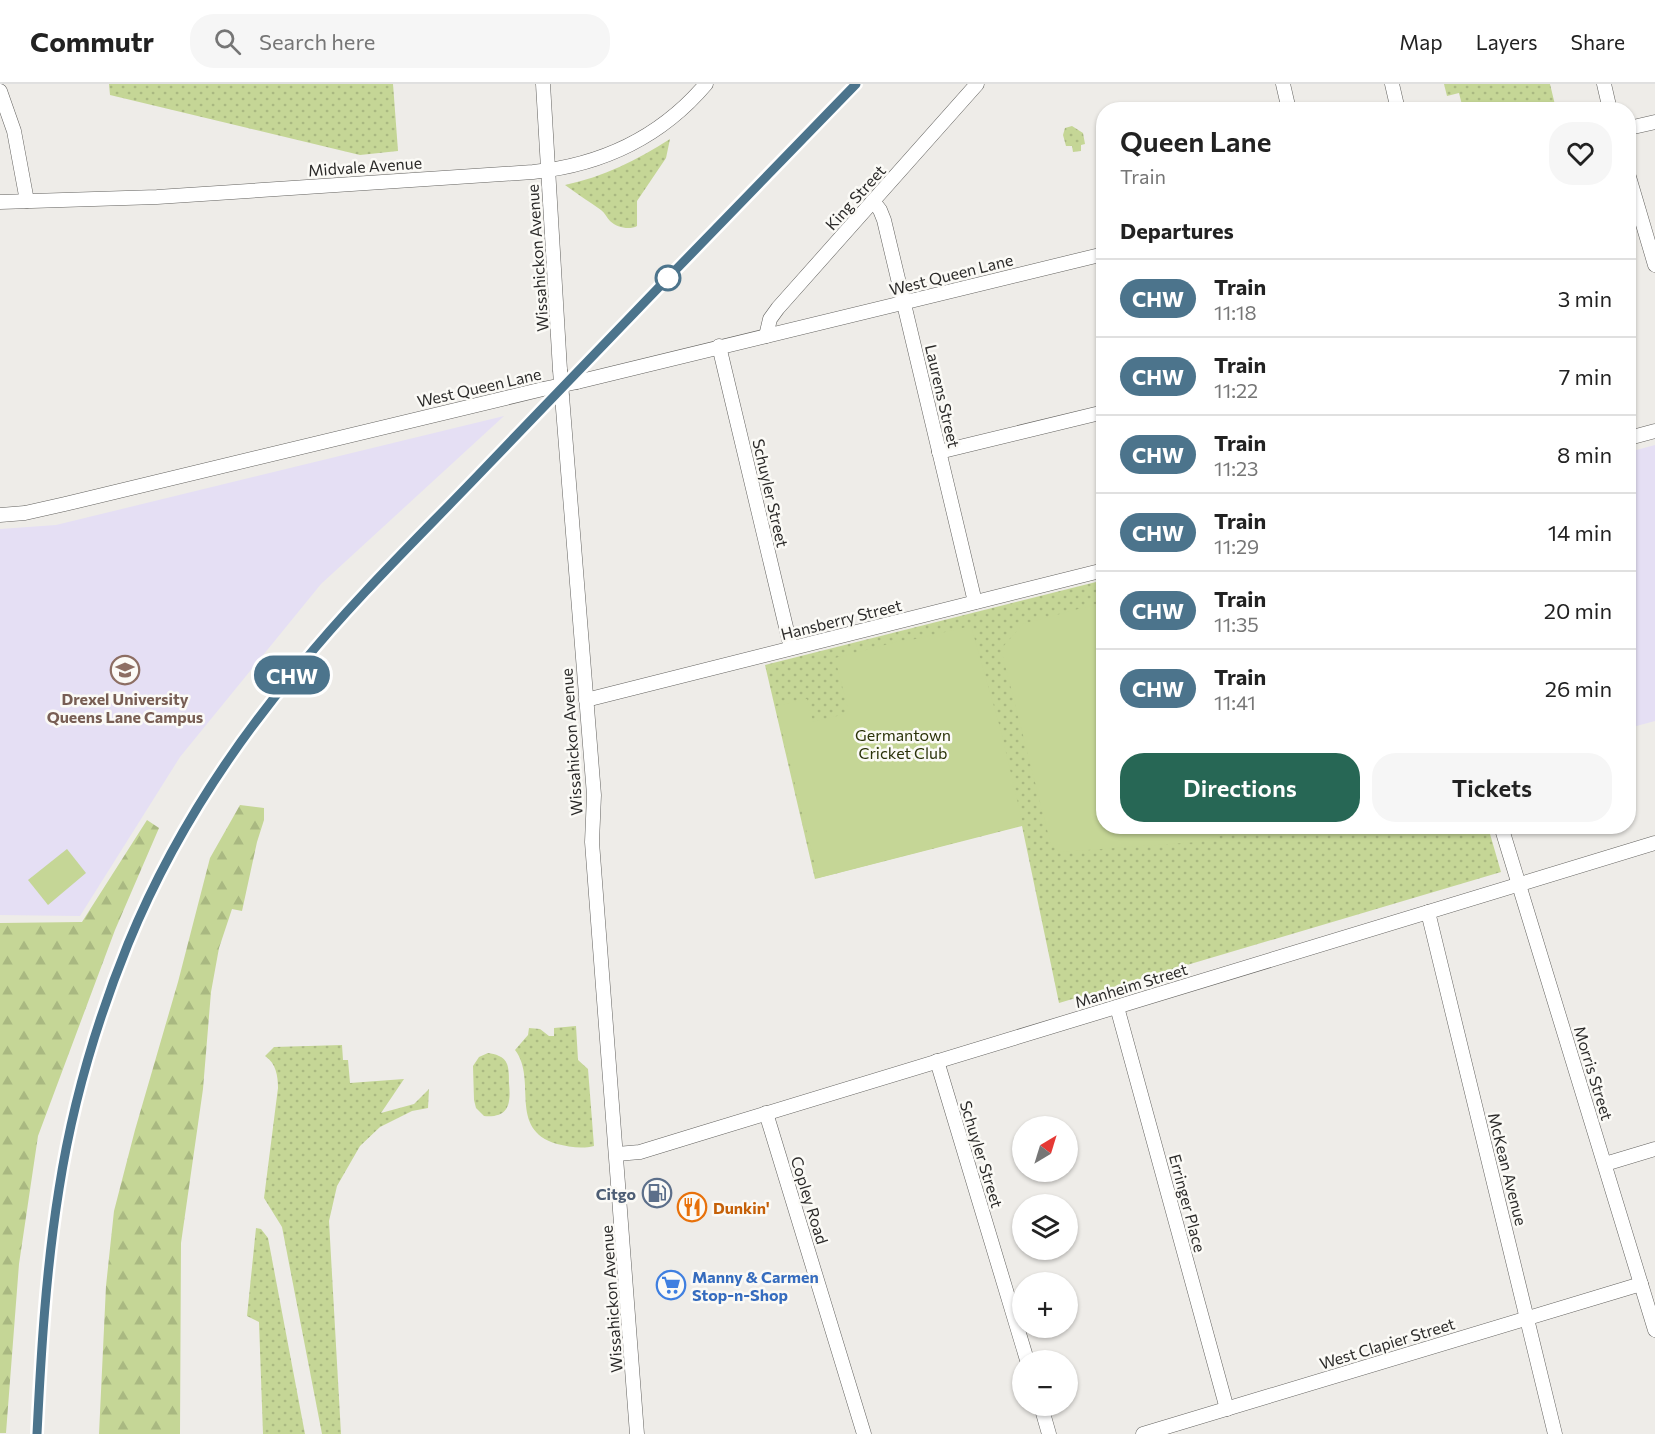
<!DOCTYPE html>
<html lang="en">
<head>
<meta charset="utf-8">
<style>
	body { margin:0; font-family:Commissioner,sans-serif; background:#f6f6f6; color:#222; height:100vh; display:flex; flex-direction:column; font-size:22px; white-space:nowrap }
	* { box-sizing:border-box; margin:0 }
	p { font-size:20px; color:#767676 }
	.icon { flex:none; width:33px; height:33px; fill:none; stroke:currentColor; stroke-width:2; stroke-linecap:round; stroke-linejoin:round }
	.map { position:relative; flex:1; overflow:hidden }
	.details { position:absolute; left:1096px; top:18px; width:540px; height:732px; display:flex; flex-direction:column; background:#fff; border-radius:24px; box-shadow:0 2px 4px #0004 }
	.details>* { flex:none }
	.badge { padding:0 12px; border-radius:20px; font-size:21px; line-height:39px }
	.needle { width:39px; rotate:38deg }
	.controls { position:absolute; left:1012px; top:1032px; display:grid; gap:12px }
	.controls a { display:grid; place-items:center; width:66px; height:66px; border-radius:50%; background:#fff; box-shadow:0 2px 4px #0004; font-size:30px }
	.map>.badge { position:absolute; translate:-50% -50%; box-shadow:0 0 0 3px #fff }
	h2 { padding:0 24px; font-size:22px; line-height:54px }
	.round { display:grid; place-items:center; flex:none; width:63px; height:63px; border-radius:24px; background:#f6f6f6 }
	.summary { display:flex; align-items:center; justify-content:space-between; height:102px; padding:0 24px }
	h1 { font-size:28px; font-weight:600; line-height:45px }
	.primary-button { display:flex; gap:12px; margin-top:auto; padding:12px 24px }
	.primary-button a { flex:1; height:69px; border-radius:24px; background:#276755; color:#fff; font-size:24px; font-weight:600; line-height:69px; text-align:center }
	.primary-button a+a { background:#f6f6f6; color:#222 }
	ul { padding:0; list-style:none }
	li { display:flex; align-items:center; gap:18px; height:78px; padding:0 24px; border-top:2px solid #e0e0e0 }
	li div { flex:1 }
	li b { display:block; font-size:22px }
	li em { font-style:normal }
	li .badge { min-width:66px; font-weight:700; text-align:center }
	header { display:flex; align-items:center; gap:36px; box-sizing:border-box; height:84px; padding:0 30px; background:#fff; border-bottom:2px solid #e0e0e0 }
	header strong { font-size:28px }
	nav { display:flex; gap:33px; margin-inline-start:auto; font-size:21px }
	.search { width:420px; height:54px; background:#f6f6f6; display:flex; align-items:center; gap:15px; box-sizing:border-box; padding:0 21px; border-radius:24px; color:#767676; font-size:22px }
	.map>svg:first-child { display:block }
	.education { fill:#e5dff4 }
	.green { fill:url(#green-dots) }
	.forest { fill:url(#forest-firs) }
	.pitch { fill:#c5d696 }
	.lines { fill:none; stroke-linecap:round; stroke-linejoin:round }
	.minor-casing { stroke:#63625f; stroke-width:15 }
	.minor { stroke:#fff; stroke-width:14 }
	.rail-casing { stroke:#403f3e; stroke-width:6 }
	.rail { stroke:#fbfaf6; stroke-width:4; stroke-dasharray:11; stroke-linecap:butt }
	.minor-bridge-casing { stroke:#63625f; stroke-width:15; stroke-linecap:butt }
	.minor-bridge { stroke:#fff; stroke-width:14 }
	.line-casing { stroke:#fff; stroke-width:14 }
	.line { stroke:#4c748c; stroke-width:9 }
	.stop-dot { fill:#fff; stroke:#4c748c; stroke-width:3 }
	.labels { text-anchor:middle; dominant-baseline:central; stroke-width:5; stroke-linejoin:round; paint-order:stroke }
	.street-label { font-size:16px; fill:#2b2a29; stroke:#fbfaf6 }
	.education-label { font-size:16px; font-weight:bold; fill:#785e54; stroke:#fbfaf6 }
	.park-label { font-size:16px; fill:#293108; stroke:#fbfaf6 }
	.service-label { font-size:16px; font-weight:bold; fill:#4e5e75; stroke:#fbfaf6; text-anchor:end }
	.food-label { font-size:16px; font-weight:bold; fill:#c56008; stroke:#fbfaf6; text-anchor:start }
	.shop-label { font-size:16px; font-weight:bold; fill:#366cbe; stroke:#fbfaf6; text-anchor:start }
</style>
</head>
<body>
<header>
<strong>Commutr</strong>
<div class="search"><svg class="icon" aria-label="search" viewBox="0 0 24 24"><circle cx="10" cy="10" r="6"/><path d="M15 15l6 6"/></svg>Search here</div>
<nav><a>Map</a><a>Layers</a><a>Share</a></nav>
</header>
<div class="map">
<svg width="1655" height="1350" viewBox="0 0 1655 1350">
	<defs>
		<pattern id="green-dots" width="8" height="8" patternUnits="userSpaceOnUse" patternTransform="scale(1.5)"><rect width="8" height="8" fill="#c5d696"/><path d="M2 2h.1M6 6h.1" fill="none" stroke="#a9b881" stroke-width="1.8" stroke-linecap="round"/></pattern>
		<pattern id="forest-firs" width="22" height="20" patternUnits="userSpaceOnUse" patternTransform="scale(1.5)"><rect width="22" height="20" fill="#c5d696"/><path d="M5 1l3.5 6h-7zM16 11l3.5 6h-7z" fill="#a9b881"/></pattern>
	</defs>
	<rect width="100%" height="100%" fill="#eeece8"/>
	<!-- education -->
	<g class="education">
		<path d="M 504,332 L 321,500 L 180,673 L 80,832 L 0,831 L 0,445 L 56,441 Z"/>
		<path d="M 1655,361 L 1655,637 L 1629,644 L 1629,368 Z"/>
	</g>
	<!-- green -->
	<g class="green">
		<path d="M 109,0 L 393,0 L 398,67 L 360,71 L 110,11 Z"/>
		<path d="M 1444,0 L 1550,0 L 1556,25 L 1463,25 L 1459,9 L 1447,12 Z"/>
		<path d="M 1072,42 L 1083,49 L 1085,60 L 1081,61 L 1081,67 L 1073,68 L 1072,62 L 1066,62 L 1063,51 L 1065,44 Z"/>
		<path d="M 670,55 L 666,74 L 637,117 L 637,142 C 630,146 617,144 610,137 C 607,134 605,129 601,126 C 590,118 577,110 565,101 C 603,93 637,76 670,55 Z"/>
		<path d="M 1104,496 L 1104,742 L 1488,743 L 1501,788 L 1059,919 L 1022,742 L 815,795 L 765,581 Z"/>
		<path d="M 576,942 L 578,976 L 588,985 L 594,1062 C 582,1065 569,1063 557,1060 C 507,1045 538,996 515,966 L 528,951 L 529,944 L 540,945 L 549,952 L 554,952 L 554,944 Z"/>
		<path d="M 342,961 L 343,976 L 348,976 L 350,999 L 404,995 L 381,1029 L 414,1020 L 429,1005 L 428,1024 L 412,1027 L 380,1043 L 360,1062 L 337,1102 L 329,1137 L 341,1350 L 322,1350 L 282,1143 L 264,1114 L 278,1004 C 278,992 276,979 265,972 L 274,963 Z"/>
		<path d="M 488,969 C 495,970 504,972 507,980 C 509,985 509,993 509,999 C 511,1020 509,1034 484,1032 L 476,1024 L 474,1016 L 473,982 L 479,973 Z"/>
		<path d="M 256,1144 L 261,1145 L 268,1154 L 305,1350 L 263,1350 L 259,1238 L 247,1232 Z"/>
	</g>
	<!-- forest -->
	<g class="forest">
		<path d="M 240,721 L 264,724 L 264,736 L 257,758 L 242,827 L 232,825 L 219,864 L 211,908 L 203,1005 L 181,1159 L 180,1350 L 99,1350 L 106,1202 L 114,1127 L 135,1046 L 178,898 L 210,774 Z"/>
		<path d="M 147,736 L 159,744 L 115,846 L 38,1052 L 19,1180 L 6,1349 L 0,1349 L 0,839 L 82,838 Z"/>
	</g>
	<!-- pitch -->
	<g class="pitch">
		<path d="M 1104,518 L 1104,742 L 1250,742 L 1250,744 L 1197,758 L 1060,768 L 1051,761 L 1001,565 L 1023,540 Z"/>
		<path d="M 971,542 L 1001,647 L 1023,741 L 818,794 L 776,622 L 807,615 L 813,638 L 849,629 L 835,574 L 900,557 L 911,556 Z"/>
		<path d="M 67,765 L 86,789 L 48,821 L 28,796 Z"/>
	</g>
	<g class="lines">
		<!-- minor casing -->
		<g class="minor-casing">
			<g id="minor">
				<path d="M 543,0 L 560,286"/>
				<path d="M 1283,0 L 1289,26"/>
				<path d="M 1392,0 L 1398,26"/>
				<path d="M 1604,0 L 1610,26"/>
				<path d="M 0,7 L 14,47 L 27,117"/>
				<path d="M 1629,44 L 1655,38"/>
				<path d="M 1629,93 L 1655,181"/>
				<path d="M 873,117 L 880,126 L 884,136 L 975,518"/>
				<path d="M 0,118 L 157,113 L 533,88 C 602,81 661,53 706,0"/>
				<path d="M 766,252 L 770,235 L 778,224 L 977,0"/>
				<path d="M 719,262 L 791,564"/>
				<path d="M 577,298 L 1104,170"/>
				<path d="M 562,312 L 594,711 L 592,758 L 637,1350"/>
				<path d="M 1629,354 L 1655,347"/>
				<path d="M 939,368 L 1104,328"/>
				<path d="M 0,431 L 25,429 L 65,420 L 543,305"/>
				<path d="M 586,616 L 1104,486"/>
				<path d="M 1501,742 L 1655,1246"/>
				<path d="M 1428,828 L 1555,1350"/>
				<path d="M 1117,923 L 1227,1325"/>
				<path d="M 937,977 L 1027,1276"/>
				<path d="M 766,1029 L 864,1350"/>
				<path d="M 617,1070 L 640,1068 L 702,1049 L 1655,759"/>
				<path d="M 1605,1080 L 1655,1065"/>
				<path d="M 1041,1322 L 1049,1350"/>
				<path d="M 1143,1350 L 1641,1200"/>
			</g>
		</g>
		<!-- minor -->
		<use href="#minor" class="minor"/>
		<!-- rail casing -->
		<g class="rail-casing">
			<path id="rail" d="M 37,1350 C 41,1268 46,1186 59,1105 C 72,1021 97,939 128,860 C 161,780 207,702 258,633 C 327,541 412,461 491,378 C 612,251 734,126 856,0"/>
		</g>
		<!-- rail -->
		<use href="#rail" class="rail"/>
		<!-- minor-bridge casing -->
		<g class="minor-bridge-casing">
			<g id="minor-bridge">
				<path d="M 560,286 L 562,312"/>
				<path d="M 543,305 L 577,298"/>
			</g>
		</g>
		<!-- minor-bridge -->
		<use href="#minor-bridge" class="minor-bridge"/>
	</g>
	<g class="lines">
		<!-- line casing -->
		<g class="line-casing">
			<path id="line" d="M 37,1350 C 41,1268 46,1186 59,1105 C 72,1021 96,939 128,860 C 169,760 230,665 300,582 C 357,512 423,449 485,384 C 608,255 732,128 856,0"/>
		</g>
		<!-- line -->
		<use href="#line" class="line"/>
	</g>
	<!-- icons -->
	<defs>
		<g id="university-ring" transform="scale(1.5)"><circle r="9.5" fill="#fbfaf6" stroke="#8d6e63" stroke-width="1.5"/><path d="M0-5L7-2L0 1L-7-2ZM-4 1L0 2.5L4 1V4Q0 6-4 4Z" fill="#8d6e63"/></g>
		<g id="fuel-ring" transform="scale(1.5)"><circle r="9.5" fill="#fbfaf6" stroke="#5c6f8a" stroke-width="1.5"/><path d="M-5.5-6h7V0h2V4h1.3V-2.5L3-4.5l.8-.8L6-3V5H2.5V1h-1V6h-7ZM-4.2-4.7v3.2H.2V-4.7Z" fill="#5c6f8a"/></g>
		<g id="restaurant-ring" transform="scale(1.5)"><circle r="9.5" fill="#fbfaf6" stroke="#e8710a" stroke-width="1.5"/><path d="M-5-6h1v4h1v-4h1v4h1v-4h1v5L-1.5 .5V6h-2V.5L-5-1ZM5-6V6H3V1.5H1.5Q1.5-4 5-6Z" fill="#e8710a"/></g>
		<g id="supermarket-ring" transform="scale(1.5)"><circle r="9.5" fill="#fbfaf6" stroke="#3f7fe0" stroke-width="1.5"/><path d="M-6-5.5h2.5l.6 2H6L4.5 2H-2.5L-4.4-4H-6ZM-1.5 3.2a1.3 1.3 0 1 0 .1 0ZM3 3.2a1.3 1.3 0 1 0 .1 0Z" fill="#3f7fe0"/></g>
	</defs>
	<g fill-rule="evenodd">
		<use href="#university-ring" x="125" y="586"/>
		<use href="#fuel-ring" x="657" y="1109"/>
		<use href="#restaurant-ring" x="692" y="1123"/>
		<use href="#supermarket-ring" x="671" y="1201"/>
	</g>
	<!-- markers -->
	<circle class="stop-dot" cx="668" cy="194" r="12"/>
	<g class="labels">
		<!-- street labels -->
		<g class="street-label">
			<text transform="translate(365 82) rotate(-4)">Midvale Avenue</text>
			<text transform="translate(855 113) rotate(-48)">King Street</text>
			<text transform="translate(537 174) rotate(-94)">Wissahickon Avenue</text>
			<text transform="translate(951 190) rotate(-14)">West Queen Lane</text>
			<text transform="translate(479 303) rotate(-13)">West Queen Lane</text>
			<text transform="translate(943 312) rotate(77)">Laurens Street</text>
			<text transform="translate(771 409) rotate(77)">Schuyler Street</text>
			<text transform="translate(841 535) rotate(-14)">Hansberry Street</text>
			<text transform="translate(571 658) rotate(-94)">Wissahickon Avenue</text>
			<text transform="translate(1131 901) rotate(-17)">Manheim Street</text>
			<text transform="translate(1594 989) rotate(73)">Morris Street</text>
			<text transform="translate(982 1070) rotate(73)">Schuyler Street</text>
			<text transform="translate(1508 1085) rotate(76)">McKean Avenue</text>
			<text transform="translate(810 1116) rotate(73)">Copley Road</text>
			<text transform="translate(1188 1119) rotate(75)">Erringer Place</text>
			<text transform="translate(611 1215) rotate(-94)">Wissahickon Avenue</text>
			<text transform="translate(1387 1259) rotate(-17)">West Clapier Street</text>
		</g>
		<!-- education labels -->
		<g class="education-label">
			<text x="125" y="614">Drexel University<tspan x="125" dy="18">Queens Lane Campus</tspan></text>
		</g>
		<!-- park labels -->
		<g class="park-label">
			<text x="903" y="650">Germantown<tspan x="903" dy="18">Cricket Club</tspan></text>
		</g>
		<!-- service labels -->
		<g class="service-label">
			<text x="636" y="1109">Citgo</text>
		</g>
		<!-- food labels -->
		<g class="food-label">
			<text x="713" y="1123">Dunkin'</text>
		</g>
		<!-- shop labels -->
		<g class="shop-label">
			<text x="692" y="1192">Manny &amp; Carmen<tspan x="692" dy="18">Stop-n-Shop</tspan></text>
		</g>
	</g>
</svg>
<div class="controls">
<a><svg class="needle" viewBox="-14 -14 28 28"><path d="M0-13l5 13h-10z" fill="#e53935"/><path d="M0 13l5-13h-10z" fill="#767676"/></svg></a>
<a><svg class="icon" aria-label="layers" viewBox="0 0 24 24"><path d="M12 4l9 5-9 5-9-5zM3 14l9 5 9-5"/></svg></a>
<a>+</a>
<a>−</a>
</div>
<b class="badge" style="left:292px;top:591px;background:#4c748c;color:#fff">CHW</b>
<section class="details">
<div class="summary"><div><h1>Queen Lane</h1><p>Train</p></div><a class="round"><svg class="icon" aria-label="heart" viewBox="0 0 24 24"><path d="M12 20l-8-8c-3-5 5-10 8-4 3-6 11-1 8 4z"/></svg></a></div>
<h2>Departures</h2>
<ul>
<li><span class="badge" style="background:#4c748c;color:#fff">CHW</span><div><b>Train</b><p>11:18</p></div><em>3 min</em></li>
<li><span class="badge" style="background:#4c748c;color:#fff">CHW</span><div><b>Train</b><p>11:22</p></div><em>7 min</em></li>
<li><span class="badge" style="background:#4c748c;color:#fff">CHW</span><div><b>Train</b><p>11:23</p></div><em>8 min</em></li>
<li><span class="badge" style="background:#4c748c;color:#fff">CHW</span><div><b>Train</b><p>11:29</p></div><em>14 min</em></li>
<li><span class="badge" style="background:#4c748c;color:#fff">CHW</span><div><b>Train</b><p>11:35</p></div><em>20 min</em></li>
<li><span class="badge" style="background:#4c748c;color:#fff">CHW</span><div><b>Train</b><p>11:41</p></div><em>26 min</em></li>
</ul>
<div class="primary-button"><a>Directions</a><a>Tickets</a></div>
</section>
</div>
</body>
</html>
